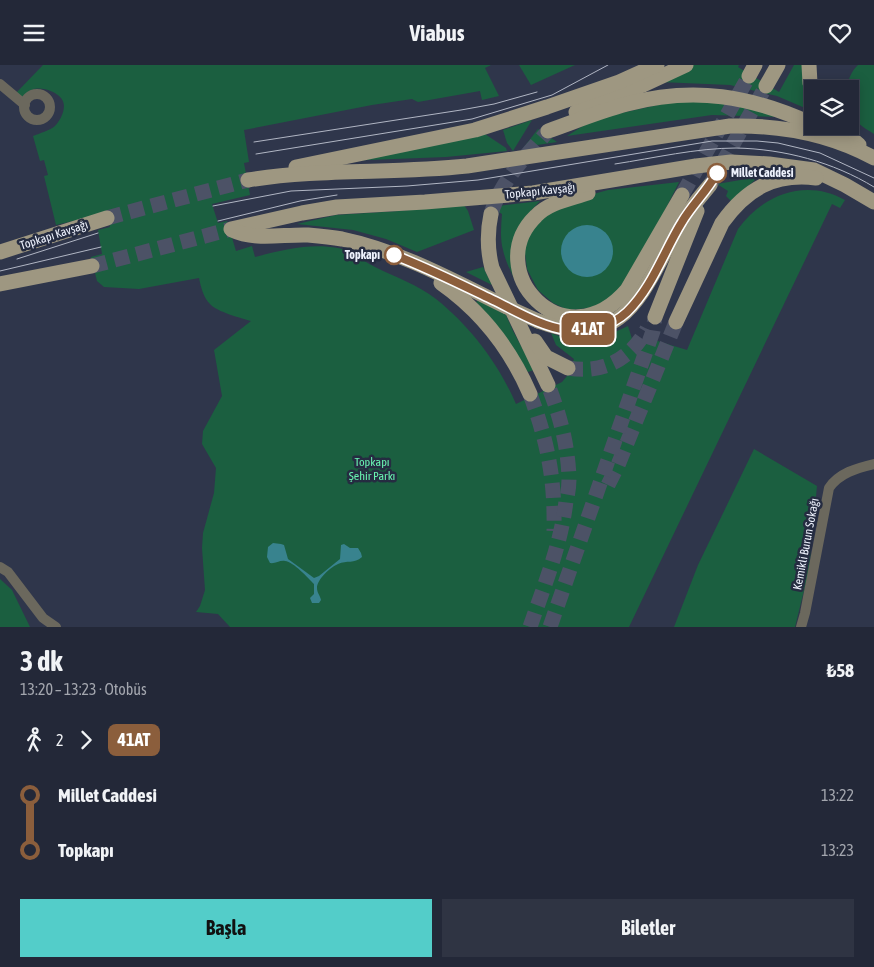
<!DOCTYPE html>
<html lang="tr">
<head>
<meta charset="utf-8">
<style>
	body { margin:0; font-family:"Asap Condensed",sans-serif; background:#2f3443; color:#f1f3f6; height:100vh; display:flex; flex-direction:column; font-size:19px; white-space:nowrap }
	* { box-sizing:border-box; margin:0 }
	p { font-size:16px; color:#a3a6ae }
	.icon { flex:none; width:28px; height:28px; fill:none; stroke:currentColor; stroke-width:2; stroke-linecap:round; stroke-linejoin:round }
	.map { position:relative; height:562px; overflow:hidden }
	.details { display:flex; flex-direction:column; background:#232838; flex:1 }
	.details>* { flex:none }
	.badge { padding:0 10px; border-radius:8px; font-size:18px; line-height:32px }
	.buttons { position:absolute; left:804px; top:15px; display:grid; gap:10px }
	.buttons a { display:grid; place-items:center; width:55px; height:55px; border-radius:0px; background:#232838; box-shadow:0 2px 12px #0003,0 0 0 1px #404453; font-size:25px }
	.map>.badge { position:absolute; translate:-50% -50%; box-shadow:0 0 0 2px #fff }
	.legs { display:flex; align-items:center; gap:8px; height:55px; padding:0 20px; font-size:16px }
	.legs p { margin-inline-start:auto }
	.summary { display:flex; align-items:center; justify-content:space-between; height:85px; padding:0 20px }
	h1 { font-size:28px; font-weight:700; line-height:38px }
	.cta { display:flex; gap:10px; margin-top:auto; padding:10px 20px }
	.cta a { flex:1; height:58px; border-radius:0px; background:#53cdc9; color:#111; font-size:20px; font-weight:700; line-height:58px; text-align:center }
	.cta a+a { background:#2f3443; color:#f1f3f6 }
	ul { padding:0 20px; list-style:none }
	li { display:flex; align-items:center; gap:18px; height:55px; font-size:19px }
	li i { display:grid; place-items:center; width:8px; height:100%; margin:0 6px; background:currentColor }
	li i::after { content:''; width:12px; height:12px; margin:-6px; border:4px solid; border-radius:50%; background:#232838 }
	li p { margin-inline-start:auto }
	li:first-child i { background:linear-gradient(#0000 50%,currentColor 0) }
	li:last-child i { background:linear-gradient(currentColor 50%,#0000 0) }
	header { display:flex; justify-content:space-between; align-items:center; height:65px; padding:0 20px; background:#232838; font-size:22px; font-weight:700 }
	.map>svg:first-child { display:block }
	.green { fill:#1b5f40 }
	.water { fill:#38838e }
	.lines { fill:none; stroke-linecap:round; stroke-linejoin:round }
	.primary-tunnel { stroke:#4c5266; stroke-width:15; stroke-dasharray:15 8; stroke-linecap:butt }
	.street { stroke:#6b685d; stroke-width:10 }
	.primary { stroke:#9e9781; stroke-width:15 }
	.tram { stroke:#b1b6c4; stroke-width:1 }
	.primary-bridge { stroke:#9e9781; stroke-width:15 }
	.line-1-casing { stroke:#fff; stroke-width:11 }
	.line-1 { stroke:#8b5e3c; stroke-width:8 }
	.stop-1-dot { fill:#fff; stroke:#8b5e3c; stroke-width:2.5 }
	.labels { text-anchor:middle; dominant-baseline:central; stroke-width:5; stroke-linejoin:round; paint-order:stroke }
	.stop-label { font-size:12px; font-weight:bold; fill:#eef2fd; stroke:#252c41; text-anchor:start }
	.street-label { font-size:12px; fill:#eef2fd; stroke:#252c41 }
	.park-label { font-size:12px; fill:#69f4b1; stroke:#252c41 }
</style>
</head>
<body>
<header><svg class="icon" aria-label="menu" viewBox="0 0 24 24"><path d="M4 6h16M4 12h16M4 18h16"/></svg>Viabus<svg class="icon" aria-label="heart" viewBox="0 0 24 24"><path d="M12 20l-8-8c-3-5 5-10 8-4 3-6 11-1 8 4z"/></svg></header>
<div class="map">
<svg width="874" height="562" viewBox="0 0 874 562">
	<rect width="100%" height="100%" fill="#2f364b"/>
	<!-- green -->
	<g class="green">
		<path d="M 43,0 L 491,0 L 485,3 L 499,31 L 482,35 L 480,26 L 418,37 L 412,34 L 372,40 L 244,65 L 249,97 L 244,98 L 250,130 L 212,139 L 218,158 L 227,156 L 236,186 L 252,181 L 255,192 C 283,185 309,178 338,183 C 352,185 362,196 375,202 C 395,212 418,220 436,234 C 470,261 499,299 516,339 L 562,317 L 567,311 L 574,294 L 556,280 L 551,268 C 582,281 599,275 628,261 L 633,277 L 651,274 L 687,285 L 738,164 C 763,129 806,113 845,135 L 840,143 L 832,139 L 629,562 L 230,562 L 218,549 L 196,547 L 200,541 L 205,525 L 202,483 L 203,468 L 214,428 L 216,403 L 202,379 L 203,366 L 222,331 L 214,285 L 251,256 C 241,253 217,247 210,239 C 203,232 201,222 199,213 L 139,224 L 104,222 L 97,216 L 91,192 L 102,189 L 98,165 L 110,162 L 107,148 L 56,160 L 44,111 L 48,110 L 44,95 L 40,96 L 33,71 C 40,68 49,66 55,61 C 61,55 68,41 61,33 C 55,26 40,21 32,25 C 28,26 25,30 22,32 L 16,28 Z"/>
		<path d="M 519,0 L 575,0 L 531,20 Z"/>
		<path d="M 693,0 L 739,0 L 738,2 L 779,27 L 794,0 L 803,0 L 812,32 L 812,46 L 777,31 L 730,20 L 660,17 Z"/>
		<path d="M 858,0 L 874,0 L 874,69 C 850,54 850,52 850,24 L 847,24 C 847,16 852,5 858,0 Z"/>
		<path d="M 676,36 C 714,36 743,40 780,52 L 712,50 L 567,71 L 594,54 Z"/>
		<path d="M 532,55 L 513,86 L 507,78 L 503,65 Z"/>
		<path d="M 538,64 L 557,77 L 524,82 Z"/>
		<path d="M 485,69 L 506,83 L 507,86 L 446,92 L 343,96 Z"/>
		<path d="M 752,113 L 755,115 L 731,136 L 726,131 L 728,126 L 717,119 Z"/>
		<path d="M 679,117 L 630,216 L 607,236 L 589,243 L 568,245 L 553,238 L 538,225 L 527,204 L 524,180 L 546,142 L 608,125 Z"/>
		<path d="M 540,136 L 526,151 L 516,168 L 532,237 L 527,236 C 518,220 507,203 503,185 C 500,174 501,161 502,149 L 490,142 Z"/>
		<path d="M 464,140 L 468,146 L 474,165 L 417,187 L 386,174 L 353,165 L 297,159 L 336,150 L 399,146 Z"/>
		<path d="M 483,202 L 492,220 L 466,207 Z"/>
		<path d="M 479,235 L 506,250 L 513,266 L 534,305 L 528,307 C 512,282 497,259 476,237 Z"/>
		<path d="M 754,384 L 817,421 L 809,505 L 795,562 L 674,562 L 698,500 Z"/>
		<path d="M 0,514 L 12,525 L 30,562 L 0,562 Z"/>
	</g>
	<!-- water -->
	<g class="water">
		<circle cx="587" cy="186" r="26"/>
		<path d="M 273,478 L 281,479 L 284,480 L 288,494 L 314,513 L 319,511 L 340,494 L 341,480 L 344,479 L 350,483 L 358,483 L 361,488 L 362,492 C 354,499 347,495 338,499 C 331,502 317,514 317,523 C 317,528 320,530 321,535 L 319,538 L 312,538 L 310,533 L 314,529 L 314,519 C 308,513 294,497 285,496 C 280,495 275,499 270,498 L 267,492 L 268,482 Z"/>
	</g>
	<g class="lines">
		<!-- primary-tunnel -->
		<g class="primary-tunnel">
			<path d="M 710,120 L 766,21"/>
			<path d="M 682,130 L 749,11"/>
			<path d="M 491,149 C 501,116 525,92 548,66"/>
			<path d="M 107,153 L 248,115"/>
			<path d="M 92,201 L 231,164"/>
			<path d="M 568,303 C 602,309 630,295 647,264"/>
			<path d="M 530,329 C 548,378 555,414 554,466"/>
			<path d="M 608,420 L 618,400 L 676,257"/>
			<path d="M 530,562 C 544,521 561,480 566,436 C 568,429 569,421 569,413 C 568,381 560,350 548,320"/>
			<path d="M 550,562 L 653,266 L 655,252"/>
		</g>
		<!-- street -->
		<g class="street">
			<path d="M 0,19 L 25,40"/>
			<circle cx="37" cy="42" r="13"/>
			<path d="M 0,502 L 8,507 L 43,553 L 56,562"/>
			<path d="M 801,562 L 805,548 L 829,423 C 839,408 857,403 874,399"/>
		</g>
		<!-- primary -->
		<g class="primary">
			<path d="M 809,0 L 810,18 L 812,26"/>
			<path d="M 749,11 L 755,0"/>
			<path d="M 766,21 L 778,0"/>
			<path d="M 576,47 L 594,38 L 643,20 L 686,0"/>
			<path d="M 837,61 L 859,80"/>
			<path d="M 548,66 C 574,57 600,46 627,39 C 694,21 751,31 812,59"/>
			<path d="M 296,102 L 475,65 L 547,42 L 619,17 L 657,0"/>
			<path d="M 248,115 C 320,103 394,109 467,101 L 730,61 C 779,60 830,69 874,93"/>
			<path d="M 588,128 C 571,134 549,137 536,151 C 480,205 564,298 627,225 L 682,130"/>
			<path d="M 491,149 C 487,168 487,184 492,203 L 548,320"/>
			<path d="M 231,164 L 302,148 L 337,142 L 425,137 L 533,128 L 696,101 L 731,97 L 769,99 L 814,105 L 845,120 L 874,137"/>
			<path d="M 232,165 C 255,176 283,169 308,170 C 319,171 330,172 342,174 C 400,186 454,216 507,242"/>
			<path d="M 0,187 L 107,153"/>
			<path d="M 441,218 C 481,246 511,285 530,329"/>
			<path d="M 0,219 L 92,201"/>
			<path d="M 655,252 L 697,146"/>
			<path d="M 538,256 C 630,291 644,218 682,157 C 690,143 700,132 710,120"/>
			<path d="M 676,257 L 722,158 C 746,124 774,108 816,113"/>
			<path d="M 535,276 L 546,292 L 568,303"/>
		</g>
		<!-- tram -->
		<g class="tram">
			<path d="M 254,77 L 461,45 L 494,39 L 537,27"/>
			<path d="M 256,89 L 472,54 L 552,30 L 608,0"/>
			<path d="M 615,99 C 654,93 697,83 736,83 C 784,84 833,97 874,122"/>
			<path d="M 213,141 L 291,126 L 407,121 L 478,115 L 712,76 L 757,76 L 778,78 L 820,88 L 874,113"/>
			<path d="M 218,156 L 300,136 L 337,130"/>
			<path d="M 17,194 L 98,168"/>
			<path d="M 0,206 L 101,182"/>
		</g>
		<!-- primary-bridge -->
		<path class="primary-bridge" d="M 507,242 L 538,256"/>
	</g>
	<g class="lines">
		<!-- line-1 casing -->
		<g class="line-1-casing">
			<path id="line-1" d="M 394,190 C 428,203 460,219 493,235 C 516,246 542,262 567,265 C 588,267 611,262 627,247 C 652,223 664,186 682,157 C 692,140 707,126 717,108"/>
		</g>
		<!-- line-1 -->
		<use href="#line-1" class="line-1"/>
	</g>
	<!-- markers -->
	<g class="stop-1-dot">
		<circle cx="717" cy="108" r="9"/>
		<circle cx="394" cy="190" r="9"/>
	</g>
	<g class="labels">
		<!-- stop labels -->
		<g class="stop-label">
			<text x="731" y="108">Millet Caddesi</text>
			<text x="380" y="190" text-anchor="end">Topkapı</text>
		</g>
		<!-- street labels -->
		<g class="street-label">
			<text transform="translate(540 126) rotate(-6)">Topkapı Kavşağı</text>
			<text transform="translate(54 170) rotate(-18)">Topkapı Kavşağı</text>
			<text transform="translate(806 479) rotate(-79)">Kemikli Burun Sokağı</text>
		</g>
		<!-- park labels -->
		<g class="park-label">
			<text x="372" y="397">Topkapı<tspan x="372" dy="14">Şehir Parkı</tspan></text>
		</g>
	</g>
</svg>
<div class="buttons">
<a><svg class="icon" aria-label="layers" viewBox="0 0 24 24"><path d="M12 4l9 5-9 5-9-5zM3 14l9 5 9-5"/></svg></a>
</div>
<b class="badge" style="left:588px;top:264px;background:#8b5e3c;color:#fff">41AT</b>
</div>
<section class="details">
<div class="summary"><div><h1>3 dk</h1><p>13:20 – 13:23 · Otobüs</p></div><b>₺58</b></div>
<div class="legs"><svg class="icon" aria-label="walk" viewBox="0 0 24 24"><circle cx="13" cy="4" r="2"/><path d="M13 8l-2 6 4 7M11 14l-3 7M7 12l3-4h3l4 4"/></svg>2<svg class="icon" aria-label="forward" viewBox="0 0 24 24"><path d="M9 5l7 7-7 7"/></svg><b class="badge" style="background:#8b5e3c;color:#fff">41AT</b></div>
<ul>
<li><i style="color:#8b5e3c"></i><b>Millet Caddesi</b><p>13:22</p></li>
<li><i style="color:#8b5e3c"></i><b>Topkapı</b><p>13:23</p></li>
</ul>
<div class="cta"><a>Başla</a><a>Biletler</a></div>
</section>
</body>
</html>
